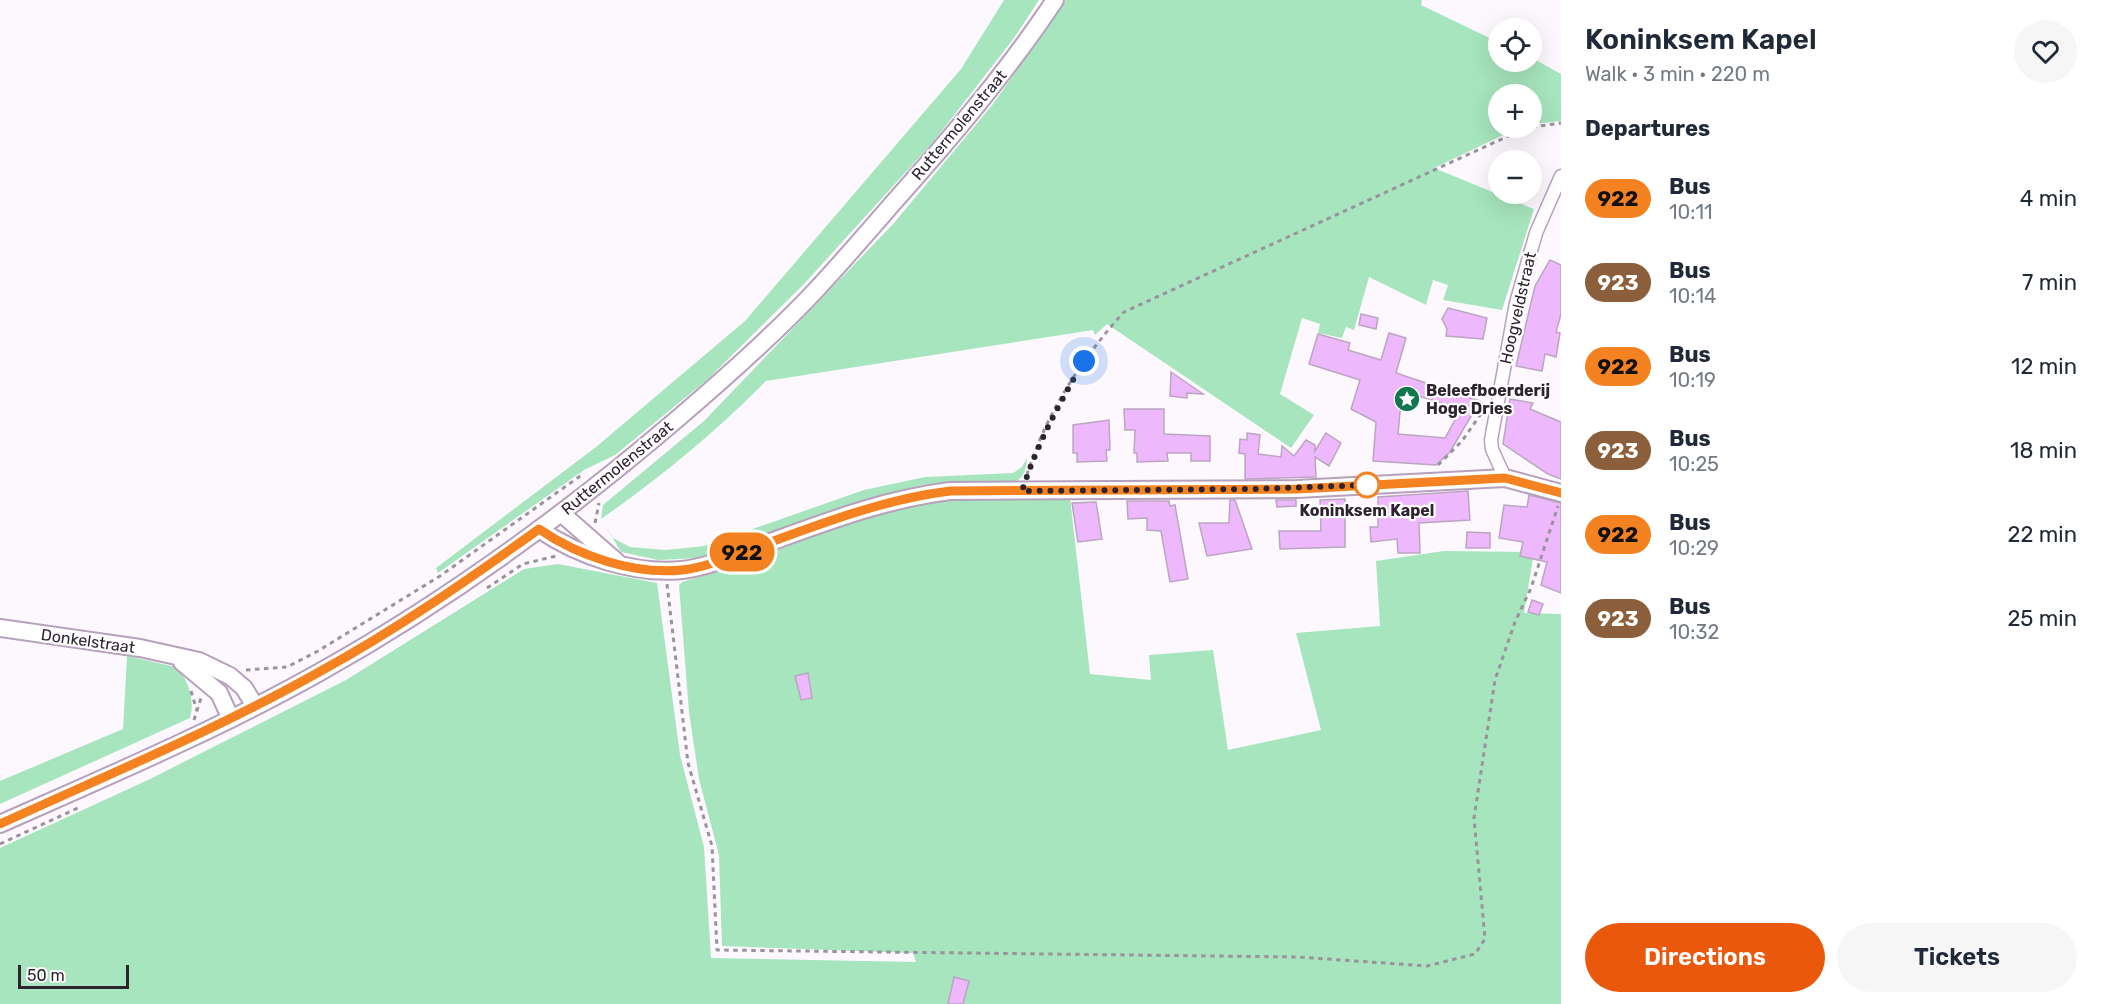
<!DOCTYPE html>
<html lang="en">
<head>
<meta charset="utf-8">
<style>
	body { margin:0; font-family:Rubik,sans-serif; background:#f6f6f7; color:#1f2937; height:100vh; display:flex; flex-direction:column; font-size:22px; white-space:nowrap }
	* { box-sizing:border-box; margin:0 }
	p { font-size:20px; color:#747a83 }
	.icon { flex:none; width:33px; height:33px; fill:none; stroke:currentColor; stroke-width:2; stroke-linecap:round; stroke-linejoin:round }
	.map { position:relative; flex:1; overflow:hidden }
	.drawer { display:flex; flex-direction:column; background:#fff; width:540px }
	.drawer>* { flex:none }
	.badge { padding:0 12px; border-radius:20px; font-size:21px; line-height:39px }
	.controls { position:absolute; left:1488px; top:18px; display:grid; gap:12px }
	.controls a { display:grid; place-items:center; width:54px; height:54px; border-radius:50%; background:#fff; box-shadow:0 6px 24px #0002; font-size:30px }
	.scale { position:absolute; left:18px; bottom:15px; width:111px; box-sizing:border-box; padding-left:6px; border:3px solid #2d242f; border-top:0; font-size:16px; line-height:21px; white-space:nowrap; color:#2d242f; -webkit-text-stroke:4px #fff; paint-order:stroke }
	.you { position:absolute; width:30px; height:30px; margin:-15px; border:4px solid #fff; border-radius:50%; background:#1a73e8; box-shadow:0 0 0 9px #1a73e833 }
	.map>.badge { position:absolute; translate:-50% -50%; box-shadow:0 0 0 3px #fff }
	h2 { padding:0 24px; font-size:22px; line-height:54px }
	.round { display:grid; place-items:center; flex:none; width:63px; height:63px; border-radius:32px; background:#f6f6f7 }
	.summary { display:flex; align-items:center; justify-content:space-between; height:102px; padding:0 24px }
	h1 { font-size:28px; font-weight:600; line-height:45px }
	.action { display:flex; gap:12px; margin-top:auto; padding:12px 24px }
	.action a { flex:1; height:69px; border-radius:36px; background:#ea580c; color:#fff; font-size:24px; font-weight:600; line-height:69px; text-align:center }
	.action a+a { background:#f6f6f7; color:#1f2937 }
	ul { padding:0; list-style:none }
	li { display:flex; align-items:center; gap:18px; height:84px; padding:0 24px }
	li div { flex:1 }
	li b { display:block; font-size:22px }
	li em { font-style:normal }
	li .badge { min-width:66px; font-weight:700; text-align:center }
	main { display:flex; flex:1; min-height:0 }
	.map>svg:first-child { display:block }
	.green { fill:#a6e5bd }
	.building { fill:#eeb8fd; stroke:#bba5c1; stroke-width:1.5; fill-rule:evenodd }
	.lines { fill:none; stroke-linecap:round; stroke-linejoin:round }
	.street-casing { stroke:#b7a0bd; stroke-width:15 }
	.secondary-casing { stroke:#b7a0bd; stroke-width:20 }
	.path { stroke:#9a939c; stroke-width:3; stroke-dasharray:4.5 4.5; stroke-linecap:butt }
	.street { stroke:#fff; stroke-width:12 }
	.secondary { stroke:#fff; stroke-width:16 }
	.line-casing { stroke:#fff; stroke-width:14 }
	.line { stroke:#f58220; stroke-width:9 }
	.walk { stroke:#2d242f; stroke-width:6; stroke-dasharray:0 10.8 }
	.stop-dot { fill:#fff; stroke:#f58220; stroke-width:3 }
	.labels { text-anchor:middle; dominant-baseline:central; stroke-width:4.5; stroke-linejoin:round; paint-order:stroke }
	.street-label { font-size:16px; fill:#2d242f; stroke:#fff }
	.poi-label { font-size:16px; font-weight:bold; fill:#2d242f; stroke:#fff; text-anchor:start }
	.stop-label { font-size:16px; font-weight:bold; fill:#2d242f; stroke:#fff }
</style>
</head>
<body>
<main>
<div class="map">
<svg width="1561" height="1004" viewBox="0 0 1561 1004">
	<rect width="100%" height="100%" fill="#fdf8fe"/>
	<!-- green -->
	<g class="green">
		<path d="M 1004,0 L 1039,0 L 1014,38 L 934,141 L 803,285 L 708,379 L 615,455 L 584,470 L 438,573 L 436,568 L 596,447 L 745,321 L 961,69 Z"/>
		<path d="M 1066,0 L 1422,0 L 1421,5 L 1498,42 L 1498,62 L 1532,62 L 1532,58 L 1561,74 L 1561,121 L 1532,124 L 1532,94 L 1498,94 L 1498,128 L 1518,128 L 1434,168 L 1534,209 L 1502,310 L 1443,300 L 1448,285 L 1433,280 L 1426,305 L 1369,277 L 1354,330 L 1346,327 L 1342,338 L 1318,333 L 1320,324 L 1302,318 L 1280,394 L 1314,415 L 1291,448 L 1107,324 L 1095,335 L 1093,330 L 766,381 C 716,432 660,478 601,519 L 613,538 L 630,547 L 666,550 L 704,546 L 864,490 L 925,477 L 1013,473 L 1022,467 L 1027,458 C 1026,468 1025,478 1014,482 L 954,481 L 922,485 L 867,499 L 702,558 L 658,560 L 621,552 L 601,519 L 603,505 L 704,421 L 894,223 L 993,104 Z"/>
		<path d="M 955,497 L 1070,498 L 1090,674 L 1151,680 L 1149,655 L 1213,650 L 1228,750 L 1321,730 L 1296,633 L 1380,626 L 1376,561 L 1444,551 L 1534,552 L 1524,613 L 1561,614 L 1561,1004 L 0,1004 L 0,848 L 148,780 L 346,680 L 524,569 L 558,564 L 657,583 L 680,755 L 704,847 L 711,958 L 916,962 L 913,953 L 722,946 L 719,855 L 699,779 L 689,712 L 679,585 L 682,582 C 777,557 855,511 955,497 Z"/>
		<path d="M 127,656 L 176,667 C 189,679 195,702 190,718 L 0,804 L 0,781 L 123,729 Z"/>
	</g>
	<!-- building -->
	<g class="building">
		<path d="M 1550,260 L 1561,265 L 1561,314 L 1556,332 L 1560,333 L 1556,357 L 1545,354 L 1542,371 L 1516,366 L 1535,286 Z"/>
		<path d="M 1448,308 L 1487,318 L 1483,339 L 1446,336 L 1447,329 L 1442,319 Z"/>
		<path d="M 1361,314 L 1378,318 L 1376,329 L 1359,325 Z"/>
		<path d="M 1389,333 L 1406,338 L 1396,373 L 1480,401 L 1450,452 L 1436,465 L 1373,461 L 1376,422 L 1351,409 L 1360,380 L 1309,364 L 1318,334 L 1350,343 L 1348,350 L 1381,360 ZM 1402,391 L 1461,409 L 1445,438 L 1398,434 Z"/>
		<path d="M 1171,372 L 1203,394 L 1187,393 L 1187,398 L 1170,396 Z"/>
		<path d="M 1510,399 L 1533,403 L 1530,409 L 1561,422 L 1561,479 L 1548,474 L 1503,444 Z"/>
		<path d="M 1124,409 L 1164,409 L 1164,434 L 1210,436 L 1210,461 L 1191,461 L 1191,453 L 1167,453 L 1168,461 L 1137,462 L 1137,453 L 1134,453 L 1135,430 L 1125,430 Z"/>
		<path d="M 1109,420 L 1110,450 L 1106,450 L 1107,461 L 1077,462 L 1077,453 L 1073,453 L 1073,425 Z"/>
		<path d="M 1247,433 L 1260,435 L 1258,454 L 1281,457 L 1282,446 L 1294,456 L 1306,440 L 1315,445 L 1315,451 L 1326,433 L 1341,443 L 1329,466 L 1315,457 L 1316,477 L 1245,479 L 1245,454 L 1239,453 L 1240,439 L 1247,440 Z"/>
		<path d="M 1468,491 L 1470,520 L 1419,523 L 1420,553 L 1398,553 L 1397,539 L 1371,542 L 1370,527 L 1378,527 L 1378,497 Z"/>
		<path d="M 1529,495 L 1561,503 L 1561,593 L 1541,585 L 1547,562 L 1520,556 L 1523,542 L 1499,538 L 1504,505 L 1527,507 Z"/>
		<path d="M 1345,499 L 1345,547 L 1280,549 L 1279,531 L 1321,531 L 1320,500 Z"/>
		<path d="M 1230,500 L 1235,500 L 1252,549 L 1207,556 L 1199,523 L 1229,523 Z"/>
		<path d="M 1276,500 L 1296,500 L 1296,506 L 1277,507 Z"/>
		<path d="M 1127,501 L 1169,501 L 1170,506 L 1175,505 L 1188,579 L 1170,582 L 1161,531 L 1147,530 L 1147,518 L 1128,519 Z"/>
		<path d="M 1096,502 L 1102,539 L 1078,542 L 1072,503 Z"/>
		<path d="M 1467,532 L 1490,533 L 1490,548 L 1466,548 Z"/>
		<path d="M 1532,600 L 1543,604 L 1539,615 L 1528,612 Z"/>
		<path d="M 808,673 L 812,698 L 801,700 L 795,676 Z"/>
		<path d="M 954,977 L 969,981 L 963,1004 L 948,1004 Z"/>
	</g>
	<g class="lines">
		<!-- street casing -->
		<g class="street-casing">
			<path id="street" d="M 1505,478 L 1492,449 L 1491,440 L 1516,303 L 1536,233 L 1561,176"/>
		</g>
		<!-- secondary casing -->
		<g class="secondary-casing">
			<g id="secondary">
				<path d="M 561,513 L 617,562"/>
				<path d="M 539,529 C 578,556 635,575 682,570 C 710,567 738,553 765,544 C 826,522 885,499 950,491 L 1297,489 L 1505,478 L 1561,493"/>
				<path d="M 0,628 L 140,648 L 199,661 L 230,676 L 244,688 L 255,706"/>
				<path d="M 182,662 L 219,693 L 231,719"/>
				<path d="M 0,824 C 108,776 217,730 320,672 C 447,601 566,514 676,420 C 724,379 773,336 816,290 C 843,261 868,232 893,203 C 951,138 1007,72 1055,0"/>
			</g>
		</g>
		<!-- path -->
		<g class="path">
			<path d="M 1532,127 L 1561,123"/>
			<path d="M 1438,465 L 1462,441 L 1483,411"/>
			<path d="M 1027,475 C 1045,415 1082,358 1124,312 L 1526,128"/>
			<path d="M 595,523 L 599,503"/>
			<path d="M 667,584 L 688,763 L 712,846 L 717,950 L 1298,957 L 1427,966 L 1475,954 L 1485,939 L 1474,818 L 1495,680 L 1515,622 L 1531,588 L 1558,506"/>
			<path d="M 487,588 L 523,564 L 556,556"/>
			<path d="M 246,670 L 287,667 L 318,651 L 440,576 L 583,474"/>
			<path d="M 191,691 L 197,711"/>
			<path d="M 194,720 L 201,698"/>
			<path d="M 0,844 L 80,807"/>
		</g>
		<!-- street -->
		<use href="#street" class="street"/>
		<!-- secondary -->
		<use href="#secondary" class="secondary"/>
	</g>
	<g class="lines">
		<!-- line casing -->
		<g class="line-casing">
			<path id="line" d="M 0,824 C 107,775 216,730 319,672 C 396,630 468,580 539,529 C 578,556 634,575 682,570 C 710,567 738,553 765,544 C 826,522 885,499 950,491 L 1297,489 L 1505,478 L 1561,493"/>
		</g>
		<!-- line -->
		<use href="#line" class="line"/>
		<!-- walk -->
		<path class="walk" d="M 1084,361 C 1059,404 1037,444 1022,491 L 1255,489 L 1367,485"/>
	</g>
	<!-- icons -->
	<defs>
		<g id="sight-disc" transform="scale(1.35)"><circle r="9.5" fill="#12764e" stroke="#fff"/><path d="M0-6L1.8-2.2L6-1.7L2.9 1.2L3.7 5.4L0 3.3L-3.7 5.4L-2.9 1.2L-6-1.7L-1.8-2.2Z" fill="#fff"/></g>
	</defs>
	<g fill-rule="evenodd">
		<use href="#sight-disc" x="1407" y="399"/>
	</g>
	<!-- markers -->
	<circle class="stop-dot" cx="1367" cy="485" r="12"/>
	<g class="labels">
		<!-- street labels -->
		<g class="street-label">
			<text transform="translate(959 125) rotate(-50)">Ruttermolenstraat</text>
			<text transform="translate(1518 308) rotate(-77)">Hoogveldstraat</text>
			<text transform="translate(617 468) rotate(-39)">Ruttermolenstraat</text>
			<text transform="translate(88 641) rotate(8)">Donkelstraat</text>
		</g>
		<!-- poi labels -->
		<g class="poi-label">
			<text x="1426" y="390">Beleefboerderij<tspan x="1426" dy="18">Hoge Dries</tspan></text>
		</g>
		<!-- stop labels -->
		<g class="stop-label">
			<text x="1367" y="510">Koninksem Kapel</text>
		</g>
	</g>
</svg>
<div class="controls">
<a><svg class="icon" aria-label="locate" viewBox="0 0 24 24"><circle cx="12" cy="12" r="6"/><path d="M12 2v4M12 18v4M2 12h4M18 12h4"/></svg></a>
<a>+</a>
<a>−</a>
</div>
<div class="scale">50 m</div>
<div class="you" style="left:1084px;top:361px"></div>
<b class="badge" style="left:742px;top:552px;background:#f58220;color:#111">922</b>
</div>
<section class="drawer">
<div class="summary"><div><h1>Koninksem Kapel</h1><p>Walk · 3 min · 220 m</p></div><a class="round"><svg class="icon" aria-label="heart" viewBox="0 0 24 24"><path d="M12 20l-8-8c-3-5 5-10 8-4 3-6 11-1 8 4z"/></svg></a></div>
<h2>Departures</h2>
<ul>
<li><span class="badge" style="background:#f58220;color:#111">922</span><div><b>Bus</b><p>10:11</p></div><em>4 min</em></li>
<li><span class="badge" style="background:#8b5e3c;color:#fff">923</span><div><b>Bus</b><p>10:14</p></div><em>7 min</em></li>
<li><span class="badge" style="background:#f58220;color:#111">922</span><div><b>Bus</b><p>10:19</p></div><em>12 min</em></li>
<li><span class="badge" style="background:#8b5e3c;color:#fff">923</span><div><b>Bus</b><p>10:25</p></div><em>18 min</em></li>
<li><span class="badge" style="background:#f58220;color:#111">922</span><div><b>Bus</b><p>10:29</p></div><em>22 min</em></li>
<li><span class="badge" style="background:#8b5e3c;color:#fff">923</span><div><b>Bus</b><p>10:32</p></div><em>25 min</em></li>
</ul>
<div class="action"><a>Directions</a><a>Tickets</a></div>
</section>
</main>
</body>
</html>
